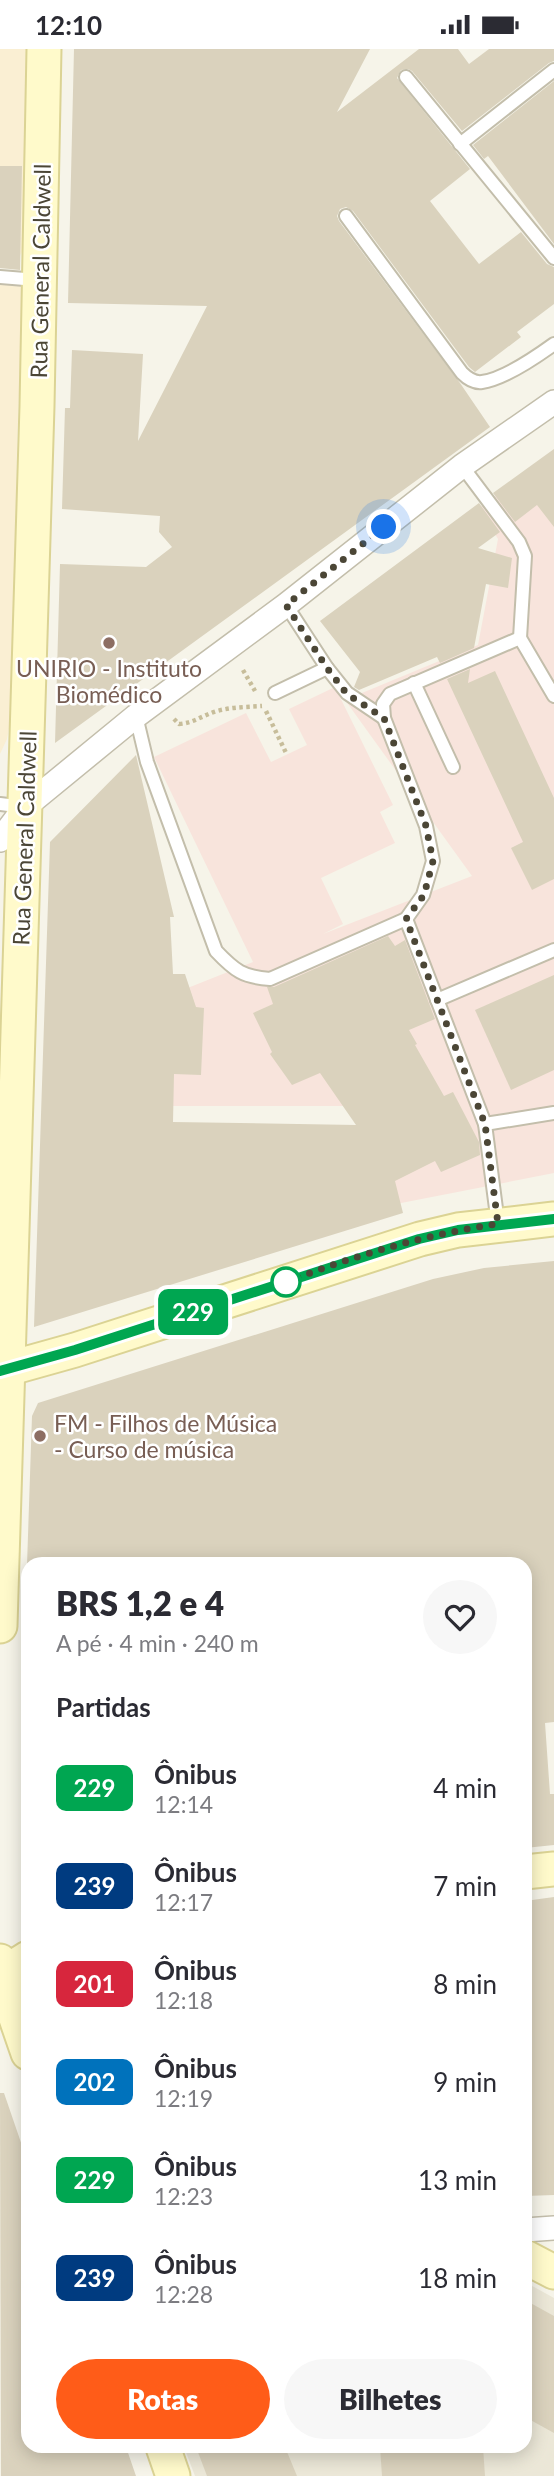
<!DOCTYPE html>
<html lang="pt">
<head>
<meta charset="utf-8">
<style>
	body { margin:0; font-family:Lato,sans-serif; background:#f7f7f7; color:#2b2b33; height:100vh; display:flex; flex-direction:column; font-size:26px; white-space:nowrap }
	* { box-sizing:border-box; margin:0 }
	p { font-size:23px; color:#7c7c81 }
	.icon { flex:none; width:38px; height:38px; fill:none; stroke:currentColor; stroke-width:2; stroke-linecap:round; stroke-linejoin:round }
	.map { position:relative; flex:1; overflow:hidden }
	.details { position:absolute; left:21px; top:1508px; width:511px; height:896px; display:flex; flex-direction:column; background:#fff; border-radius:21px; box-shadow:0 4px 18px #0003 }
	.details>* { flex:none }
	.badge { padding:0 14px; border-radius:10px; font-size:24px; line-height:46px }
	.you { position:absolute; width:35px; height:35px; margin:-18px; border:5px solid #fff; border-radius:50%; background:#1a73e8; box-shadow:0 0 0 10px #1a73e833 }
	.map>.badge { position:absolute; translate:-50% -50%; box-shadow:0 0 0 4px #fff }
	h2 { padding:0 35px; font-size:26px; line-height:63px }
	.round { display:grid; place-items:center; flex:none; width:74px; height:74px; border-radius:37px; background:#f7f7f7 }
	.summary { display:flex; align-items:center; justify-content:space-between; height:119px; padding:0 35px }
	h1 { font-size:33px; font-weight:800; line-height:52px }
	.button { display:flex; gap:14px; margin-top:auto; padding:14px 35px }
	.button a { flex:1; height:80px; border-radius:42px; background:#ff5c18; color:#fff; font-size:28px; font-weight:800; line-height:80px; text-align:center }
	.button a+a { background:#f7f7f7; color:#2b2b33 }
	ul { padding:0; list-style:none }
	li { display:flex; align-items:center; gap:21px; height:98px; padding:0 35px }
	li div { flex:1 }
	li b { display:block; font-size:26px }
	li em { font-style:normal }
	li .badge { min-width:77px; font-weight:700; text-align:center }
	.status { display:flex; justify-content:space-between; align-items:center; height:49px; padding:0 35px; background:#fff; direction:ltr }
	.status svg { height:19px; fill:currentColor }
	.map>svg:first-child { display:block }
	.residential { fill:#ebe7d7 }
	.commercial { fill:#faefd3 }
	.medical { fill:#f8e4dc }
	.building { fill:#dad2bd }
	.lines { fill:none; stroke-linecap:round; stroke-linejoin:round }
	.lane-casing { stroke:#c3beab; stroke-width:16 }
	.street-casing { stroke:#c3beab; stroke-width:26 }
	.secondary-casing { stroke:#dbd394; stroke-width:37 }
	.path { stroke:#c7bd9a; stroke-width:4.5; stroke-dasharray:3.5 3.5; stroke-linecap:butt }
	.lane { stroke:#fff; stroke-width:12 }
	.street { stroke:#fff; stroke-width:23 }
	.secondary { stroke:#fffacb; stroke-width:33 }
	.line-casing { stroke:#fff; stroke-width:16 }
	.line { stroke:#00a651; stroke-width:10 }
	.walk { stroke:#4b4636; stroke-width:7; stroke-dasharray:0 12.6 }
	.education-dot { fill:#8d6e63; stroke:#fff; stroke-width:2.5 }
	.stop-dot { fill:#fff; stroke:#00a651; stroke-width:3.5 }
	.labels { text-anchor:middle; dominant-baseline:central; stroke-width:5; stroke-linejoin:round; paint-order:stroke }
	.street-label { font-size:23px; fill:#4b4636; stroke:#fff }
	.education-label { font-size:23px; fill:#785e54; stroke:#fff }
</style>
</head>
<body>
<div class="status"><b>12:10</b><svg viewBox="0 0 49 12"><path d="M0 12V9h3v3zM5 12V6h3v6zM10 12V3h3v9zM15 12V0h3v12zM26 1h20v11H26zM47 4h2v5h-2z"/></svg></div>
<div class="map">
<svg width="554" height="2427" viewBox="0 0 554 2427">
	<rect width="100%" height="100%" fill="#f6f4e9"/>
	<!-- residential -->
	<path class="residential" d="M 525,2233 L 554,2249 L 554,2427 L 195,2427 L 184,2398 L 525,2398 Z"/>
	<!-- commercial -->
	<g class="commercial">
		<path d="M 0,0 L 29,0 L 22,203 L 19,208 L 0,210 Z"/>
		<path d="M 0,224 L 23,234 L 17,399 L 12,663 L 7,690 L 0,705 Z"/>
	</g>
	<!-- medical -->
	<path class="medical" d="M 530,423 L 554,453 L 554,1124 L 396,1155 L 373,1057 L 156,1057 L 175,944 L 253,913 L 154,708 L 246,664 L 271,713 L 307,696 L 289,660 L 335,638 L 393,756 L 380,763 L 395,794 L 321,829 L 343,875 L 323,885 L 472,827 L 345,651 L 478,596 L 498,490 L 479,459 Z"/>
	<!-- building -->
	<g class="building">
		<path d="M 74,0 L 370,0 L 337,63 L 419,0 L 458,0 L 469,15 L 489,0 L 554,0 L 554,12 L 549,14 L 462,82 L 412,22 L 408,20 L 401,21 L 397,29 L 470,120 L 430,152 L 479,215 L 521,183 L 547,215 L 554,218 L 554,255 L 517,283 L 521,288 L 475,323 L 469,318 L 353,162 L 346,158 L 340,160 L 337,167 L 339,172 L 460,334 L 490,378 L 55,694 L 60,515 L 146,518 L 172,498 L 159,483 L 160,467 L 62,460 L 65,359 L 70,359 L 72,301 L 143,305 L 138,392 L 207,257 L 68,254 Z"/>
		<path d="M 554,32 L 554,195 L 488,107 L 484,110 L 473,96 Z"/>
		<path d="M 0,117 L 22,117 L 20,221 L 0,219 Z"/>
		<path d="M 554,400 L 554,478 L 537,456 L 515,473 L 493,444 Z"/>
		<path d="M 479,454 L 500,483 L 478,499 L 512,509 L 508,539 L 486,535 L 474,599 L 440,614 L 437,608 L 359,641 L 354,638 L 360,623 L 320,572 Z"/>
		<path d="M 470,620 L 468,634 L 495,622 L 554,749 L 554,830 L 532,841 L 511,799 L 523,793 L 447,630 Z"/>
		<path d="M 136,706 L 174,868 L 170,868 L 173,925 L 185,925 L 196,958 L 204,959 L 201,1026 L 174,1025 L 173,1073 L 356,1076 L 320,1024 L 292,1036 L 270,1005 L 272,1003 L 253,964 L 273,955 L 267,938 L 274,938 L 388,887 L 395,897 L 405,891 L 435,970 L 409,981 L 417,995 L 415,996 L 444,1047 L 453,1043 L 479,1093 L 480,1106 L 441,1123 L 435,1112 L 395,1132 L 403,1164 L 34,1278 L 50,793 Z"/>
		<path d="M 554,926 L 554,1021 L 511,1041 L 475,961 Z"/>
		<path d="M 554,1212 L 554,1673 L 545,1674 L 550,1745 L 554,1745 L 554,1796 L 525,1799 L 525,1516 L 27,1516 L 32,1367 L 38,1354 L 433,1230 L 484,1219 Z"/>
		<path d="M 554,1848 L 554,2146 L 525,2147 L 525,1852 Z"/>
		<path d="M 0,2044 L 4,2044 L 28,2114 L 28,2398 L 126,2398 L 136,2427 L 1,2427 Z"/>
		<path d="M 525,2251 L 554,2267 L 554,2384 L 525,2368 Z"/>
		<path d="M 196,2398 L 285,2398 L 297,2427 L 207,2427 Z"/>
		<path d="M 380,2398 L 483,2398 L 485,2427 L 382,2427 Z"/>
	</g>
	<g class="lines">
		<!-- lane casing -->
		<g class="lane-casing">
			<g id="lane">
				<path d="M 406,28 L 554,209"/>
				<path d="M 460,95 L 554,21"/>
				<path d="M 346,167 L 462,324 C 467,329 474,334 482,333 C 504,330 536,308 554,295"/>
				<path d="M 0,228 L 37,231"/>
				<path d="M 462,417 L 519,493 L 525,507 L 520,589"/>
				<path d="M 327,619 L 347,644 L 384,669"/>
				<path d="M 414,634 L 453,718"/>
				<path d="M 275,644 L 327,619 L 286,556"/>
				<path d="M 136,667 L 147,713 L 216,902 C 235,922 243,928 270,930 L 406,870 L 485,1075 L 498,1175"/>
				<path d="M 0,755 L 24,758"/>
				<path d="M 406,870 L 423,846 L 433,812 L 426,777 L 384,669 L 383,655 L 390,645 L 520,589 L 554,647"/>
				<path d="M 437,951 L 554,901"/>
				<path d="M 485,1075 L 554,1064"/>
			</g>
		</g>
		<!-- street casing -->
		<g class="street-casing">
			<g id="street">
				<path d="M 0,791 L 25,758 L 136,667 L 286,556 L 462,417 L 554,353"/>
				<path d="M 525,2181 L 554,2179"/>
			</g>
		</g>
		<!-- secondary casing -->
		<g class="secondary-casing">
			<g id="secondary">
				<path d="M 0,1322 L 75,1301 L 420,1190 L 458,1181 L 554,1170"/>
				<path d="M 0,1577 L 37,357 L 44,0"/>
				<path d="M 525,1823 L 554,1820"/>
				<path d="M 0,1912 L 1,1926 L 28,2004"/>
				<path d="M 1,1926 L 28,1909"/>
				<path d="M 525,2208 L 554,2223"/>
				<path d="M 163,2398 L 173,2427"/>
			</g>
		</g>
		<!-- path -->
		<g class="path">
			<path d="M 243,621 L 255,642"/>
			<path d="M 266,662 L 287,706"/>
			<path d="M 174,670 L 179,675 C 194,674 203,666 217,662 C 232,658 247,658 262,657"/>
		</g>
		<!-- lane -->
		<use href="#lane" class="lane"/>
		<!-- street -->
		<use href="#street" class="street"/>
		<!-- secondary -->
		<use href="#secondary" class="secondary"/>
	</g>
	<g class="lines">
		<!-- line casing -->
		<g class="line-casing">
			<path id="line" d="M 0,1322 L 75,1301 L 419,1190 L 458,1181 L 554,1170"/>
		</g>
		<!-- line -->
		<use href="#line" class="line"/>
		<!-- walk -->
		<path class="walk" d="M 286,1233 C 354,1207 426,1185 498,1175 L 485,1075 L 406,870 L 424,846 L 433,812 L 426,777 L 384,669 L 347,645 L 327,619 L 286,556 L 384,478"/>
	</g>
	<!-- markers -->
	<g class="education-dot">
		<circle cx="109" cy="594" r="7"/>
		<circle cx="40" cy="1387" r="7"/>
	</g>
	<circle class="stop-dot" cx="286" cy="1233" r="14"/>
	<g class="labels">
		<!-- street labels -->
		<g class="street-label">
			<text transform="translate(40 222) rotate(-89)">Rua General Caldwell</text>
			<text transform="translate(24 789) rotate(-88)">Rua General Caldwell</text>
		</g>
		<!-- education labels -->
		<g class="education-label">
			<text x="109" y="619">UNIRIO - Instituto<tspan x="109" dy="26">Biomédico</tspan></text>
			<text x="54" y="1374" text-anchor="start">FM - Filhos de Música<tspan x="54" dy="26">- Curso de música</tspan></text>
		</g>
	</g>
</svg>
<div class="you" style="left:384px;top:478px"></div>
<b class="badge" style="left:193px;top:1263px;background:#00a651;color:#fff">229</b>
<section class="details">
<div class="summary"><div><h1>BRS 1,2 e 4</h1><p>A pé · 4 min · 240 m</p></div><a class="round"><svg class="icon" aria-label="heart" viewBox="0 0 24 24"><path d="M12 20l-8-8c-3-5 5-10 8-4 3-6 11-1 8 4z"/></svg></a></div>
<h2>Partidas</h2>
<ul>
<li><span class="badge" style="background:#00a651;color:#fff">229</span><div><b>Ônibus</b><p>12:14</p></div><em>4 min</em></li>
<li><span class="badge" style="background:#003b80;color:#fff">239</span><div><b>Ônibus</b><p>12:17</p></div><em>7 min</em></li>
<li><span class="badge" style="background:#d7263d;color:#fff">201</span><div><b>Ônibus</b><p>12:18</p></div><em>8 min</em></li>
<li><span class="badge" style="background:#0072bc;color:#fff">202</span><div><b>Ônibus</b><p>12:19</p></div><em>9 min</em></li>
<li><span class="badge" style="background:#00a651;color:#fff">229</span><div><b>Ônibus</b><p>12:23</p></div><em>13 min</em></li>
<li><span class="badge" style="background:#003b80;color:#fff">239</span><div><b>Ônibus</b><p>12:28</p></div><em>18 min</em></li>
</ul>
<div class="button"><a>Rotas</a><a>Bilhetes</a></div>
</section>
</div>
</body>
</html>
